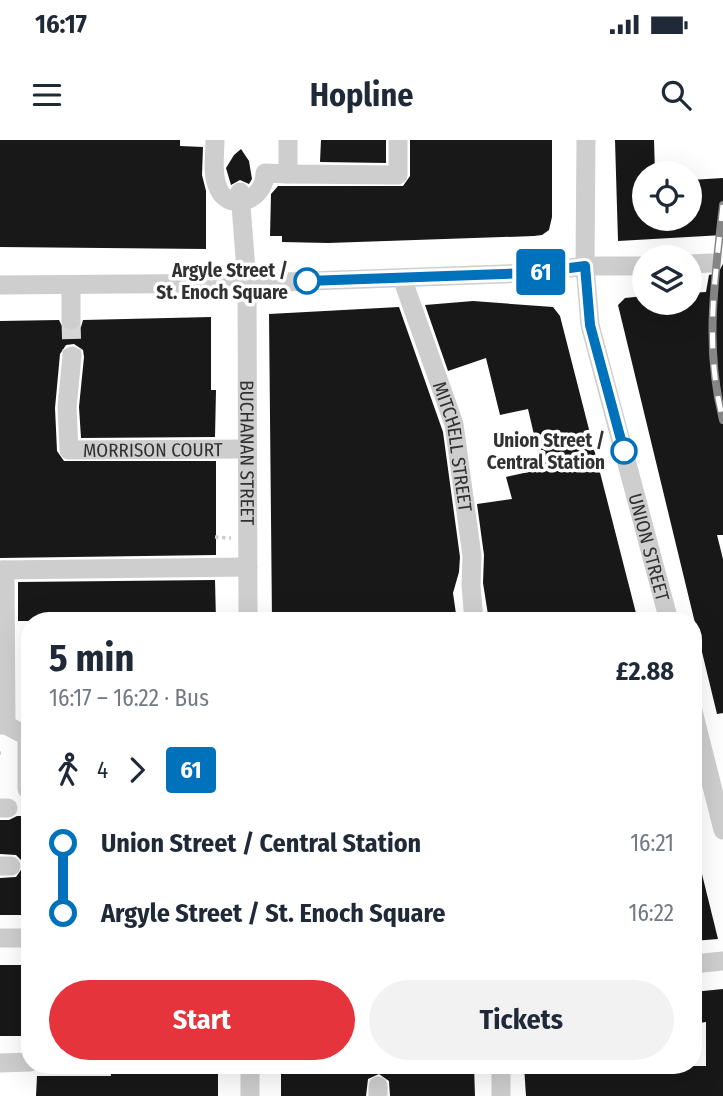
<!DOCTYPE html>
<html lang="en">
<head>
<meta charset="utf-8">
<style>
	body { margin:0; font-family:"Fira Sans Condensed",sans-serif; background:#f2f2f3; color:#1f2937; height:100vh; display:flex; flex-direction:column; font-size:26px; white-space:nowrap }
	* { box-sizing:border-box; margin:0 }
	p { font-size:23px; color:#747a83 }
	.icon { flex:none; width:38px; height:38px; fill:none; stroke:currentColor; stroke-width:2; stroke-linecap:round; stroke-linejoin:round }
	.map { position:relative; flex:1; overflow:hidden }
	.panel { position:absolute; left:21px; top:472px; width:681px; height:462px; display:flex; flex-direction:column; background:#fff; border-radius:28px; box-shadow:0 7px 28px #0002 }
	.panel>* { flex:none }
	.badge { padding:0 14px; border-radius:5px; font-size:24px; line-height:46px }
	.tools { position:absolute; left:632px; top:21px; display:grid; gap:14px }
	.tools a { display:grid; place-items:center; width:70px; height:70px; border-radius:50%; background:#fff; box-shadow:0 7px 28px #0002; font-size:35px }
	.map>.badge { position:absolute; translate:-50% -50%; box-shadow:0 0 0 4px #fff }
	.legs { display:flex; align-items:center; gap:10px; height:77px; padding:0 28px; font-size:23px }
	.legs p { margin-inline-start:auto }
	.headline { display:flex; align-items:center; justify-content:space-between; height:119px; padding:0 28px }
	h1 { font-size:38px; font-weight:700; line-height:52px }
	.button { display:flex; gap:14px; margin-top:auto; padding:14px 28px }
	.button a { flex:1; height:80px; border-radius:42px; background:#e6343c; color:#fff; font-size:28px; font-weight:700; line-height:80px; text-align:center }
	.button a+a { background:#f2f2f3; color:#1f2937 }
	ul { padding:0 28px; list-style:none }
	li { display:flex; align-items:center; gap:24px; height:70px; font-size:26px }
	li i { display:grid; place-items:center; width:10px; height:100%; margin:0 9px; background:currentColor }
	li i::after { content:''; width:18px; height:18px; margin:-9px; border:5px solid; border-radius:50%; background:#fff }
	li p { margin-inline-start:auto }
	li:first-child i { background:linear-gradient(#0000 50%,currentColor 0) }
	li:last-child i { background:linear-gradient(currentColor 50%,#0000 0) }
	.status { display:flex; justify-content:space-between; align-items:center; height:49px; padding:0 35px; background:#fff; direction:ltr }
	.status svg { height:19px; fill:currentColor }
	header { display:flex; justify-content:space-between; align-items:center; height:91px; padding:0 28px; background:#fff; font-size:32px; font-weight:700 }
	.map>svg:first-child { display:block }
	.building { fill:#181818 }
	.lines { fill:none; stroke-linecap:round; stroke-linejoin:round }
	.minor-tunnel { stroke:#d6d6d6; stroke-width:19; stroke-dasharray:19 10; stroke-linecap:butt }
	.path { stroke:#cecece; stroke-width:3.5; stroke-dasharray:3.5 3.5; stroke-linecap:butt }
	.minor { stroke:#cecece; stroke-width:19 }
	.rail-casing { stroke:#868686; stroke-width:8 }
	.rail { stroke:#fff; stroke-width:5; stroke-dasharray:16; stroke-linecap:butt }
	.line-1-casing { stroke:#fff; stroke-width:16 }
	.line-1 { stroke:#0072bc; stroke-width:10 }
	.stop-1-dot { fill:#fff; stroke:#0072bc; stroke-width:3.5 }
	.labels { text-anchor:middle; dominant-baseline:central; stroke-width:7; stroke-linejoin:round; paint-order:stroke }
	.stop-label { font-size:19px; font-weight:bold; fill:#313131; stroke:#fff; text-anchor:end }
	.street-label { font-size:19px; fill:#313131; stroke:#fff }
</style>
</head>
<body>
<div class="status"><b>16:17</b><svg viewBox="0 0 49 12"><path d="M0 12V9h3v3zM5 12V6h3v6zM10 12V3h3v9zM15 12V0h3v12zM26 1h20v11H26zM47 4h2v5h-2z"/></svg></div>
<header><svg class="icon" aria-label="menu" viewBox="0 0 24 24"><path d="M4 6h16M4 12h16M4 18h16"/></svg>Hopline<svg class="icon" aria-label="search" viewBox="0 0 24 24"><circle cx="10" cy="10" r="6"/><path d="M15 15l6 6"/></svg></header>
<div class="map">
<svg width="723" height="956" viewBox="0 0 723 956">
	<rect width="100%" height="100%" fill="#fff"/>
	<!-- building -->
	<g class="building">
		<path d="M 0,0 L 180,0 L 180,6 L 203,7 L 202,35 L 206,51 L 206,109 L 0,107 Z"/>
		<path d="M 321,0 L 386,0 L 386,23 L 320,22 Z"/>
		<path d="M 410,0 L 552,0 L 552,77 L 549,90 L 542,95 L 534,96 L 328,103 L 282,102 L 282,96 L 270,96 L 271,54 L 278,46 L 403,46 L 410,36 Z"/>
		<path d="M 615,0 L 654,0 L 655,33 L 644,33 L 644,79 L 690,79 L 690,40 L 723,38 L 723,95 L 618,101 Z"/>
		<path d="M 241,9 L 249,21 L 252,39 L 249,44 L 240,40 L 231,45 L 226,28 L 234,15 Z"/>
		<path d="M 723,124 L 723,395 L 717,395 L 723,419 L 723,573 L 717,574 L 618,165 L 625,158 L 644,156 L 644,163 L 690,163 L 690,153 L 706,152 L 709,135 L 718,133 Z"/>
		<path d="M 473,161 L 553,167 L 560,176 L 638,481 L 489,481 L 483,443 L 484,415 L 477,364 L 512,359 L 506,337 L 542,329 L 528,269 L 500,275 L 486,218 L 448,231 L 425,165 Z"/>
		<path d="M 399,167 L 443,292 L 460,417 L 459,432 L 453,453 L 457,481 L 399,481 L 399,474 L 347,477 L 347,481 L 272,481 L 269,174 Z"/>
		<path d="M 211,177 L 211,250 L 216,250 L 215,297 L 81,298 L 79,267 L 84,217 L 83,210 L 74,204 L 66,205 L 60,214 L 55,268 L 57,311 L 64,321 L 216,321 L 216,415 L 0,418 L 0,181 L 59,180 L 64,190 L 72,192 L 81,187 L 83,180 Z"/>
		<path d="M 215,440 L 216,481 L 18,481 L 18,442 Z"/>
		<path d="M 17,676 L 30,676 L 30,775 L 0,775 L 0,738 L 16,737 L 23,727 L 22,721 L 16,715 L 0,714 L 0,680 L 9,680 Z"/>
		<path d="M 699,722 L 718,799 L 693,801 L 693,723 Z"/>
		<path d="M 0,825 L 27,825 L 27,829 L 30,829 L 28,896 L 0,896 Z"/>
		<path d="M 723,849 L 723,956 L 526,956 L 524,926 L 706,926 L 706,882 L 693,884 L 693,852 Z"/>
		<path d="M 110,926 L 218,926 L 218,956 L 36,956 L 37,936 L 111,936 Z"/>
		<path d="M 284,926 L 474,926 L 475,956 L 390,956 L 389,941 L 379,934 L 368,939 L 366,956 L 281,956 L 281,930 L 284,930 Z"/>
	</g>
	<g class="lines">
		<!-- minor-tunnel -->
		<path class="minor-tunnel" d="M 71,180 L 72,216"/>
		<!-- path -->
		<g class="path">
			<path d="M 215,397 L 231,398"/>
			<path d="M 0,613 L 1,613"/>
		</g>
		<!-- minor -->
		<g class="minor">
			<path d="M 215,0 C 215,14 212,32 217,45 C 226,74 265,62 265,33 L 288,34 L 288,0"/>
			<path id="s1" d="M 586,0 L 585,126 L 590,185 L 669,481"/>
			<path d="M 288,34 L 398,35 L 398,0"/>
			<path id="s2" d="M 240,52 L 247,143 L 248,481"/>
			<path d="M 690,124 L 711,123"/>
			<path id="s3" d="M 402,138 L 454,284 L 472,416 L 471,446 L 474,481"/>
			<path d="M 0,145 L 256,143 L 531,133 L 585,126 L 644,126"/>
			<path d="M 71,145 L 71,180"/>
			<path id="s4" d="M 72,216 L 67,267 L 69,310 L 247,309"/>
			<path d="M 0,430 L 248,427"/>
			<path d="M 5,430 L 6,585"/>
			<path d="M 693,571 L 723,690"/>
			<path d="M 0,585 L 6,585 L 27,596 L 27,649 L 30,649"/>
			<path d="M 0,668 L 8,668"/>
			<path d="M 0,726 L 11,726"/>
			<path d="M 0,798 L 30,798"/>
			<path d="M 693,824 L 723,821"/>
			<path d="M 0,923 L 30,922"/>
			<path d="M 250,926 L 250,956"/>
			<path d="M 501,926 L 501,956"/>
			<path d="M 378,946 L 378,956"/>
		</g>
		<!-- rail casing -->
		<g class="rail-casing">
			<path id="rail" d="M 723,65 C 715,139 704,206 723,280"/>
		</g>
		<!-- rail -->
		<use href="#rail" class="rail"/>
	</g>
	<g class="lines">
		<!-- line-1 casing -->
		<g class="line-1-casing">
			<path id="line-1" d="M 307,141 L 531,133 L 585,126 L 590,185 L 624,311"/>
		</g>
		<!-- line-1 -->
		<use href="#line-1" class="line-1"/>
	</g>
	<!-- markers -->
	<g class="stop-1-dot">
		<circle cx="307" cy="141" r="12"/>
		<circle cx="624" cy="311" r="12"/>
	</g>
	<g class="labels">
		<!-- stop labels -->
		<g class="stop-label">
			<text x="288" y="130">Argyle Street /<tspan x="288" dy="22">St. Enoch Square</tspan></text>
			<text x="605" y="300">Union Street /<tspan x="605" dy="22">Central Station</tspan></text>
		</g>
		<!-- street labels -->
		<g class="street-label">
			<text stroke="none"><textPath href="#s3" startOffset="177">MITCHELL STREET</textPath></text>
			<text stroke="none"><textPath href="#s4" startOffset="178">MORRISON COURT</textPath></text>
			<text stroke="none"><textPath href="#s2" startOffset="261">BUCHANAN STREET</textPath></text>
			<text stroke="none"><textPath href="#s1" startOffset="415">UNION STREET</textPath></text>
		</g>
	</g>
</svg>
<div class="tools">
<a><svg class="icon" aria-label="locate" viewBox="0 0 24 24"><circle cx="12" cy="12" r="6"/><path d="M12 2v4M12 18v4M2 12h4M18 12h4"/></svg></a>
<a><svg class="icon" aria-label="layers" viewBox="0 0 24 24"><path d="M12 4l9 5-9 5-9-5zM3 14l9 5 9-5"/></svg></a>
</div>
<b class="badge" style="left:541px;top:132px;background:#0072bc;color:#fff">61</b>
<section class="panel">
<div class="headline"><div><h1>5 min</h1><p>16:17 – 16:22 · Bus</p></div><b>£2.88</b></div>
<div class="legs"><svg class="icon" aria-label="walk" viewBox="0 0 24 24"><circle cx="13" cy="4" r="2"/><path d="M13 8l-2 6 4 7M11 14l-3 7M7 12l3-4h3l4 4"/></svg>4<svg class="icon" aria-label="forward" viewBox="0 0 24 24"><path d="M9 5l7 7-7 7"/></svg><b class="badge" style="background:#0072bc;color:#fff">61</b></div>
<ul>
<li><i style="color:#0072bc"></i><b>Union Street / Central Station</b><p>16:21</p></li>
<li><i style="color:#0072bc"></i><b>Argyle Street / St. Enoch Square</b><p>16:22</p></li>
</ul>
<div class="button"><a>Start</a><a>Tickets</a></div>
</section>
</div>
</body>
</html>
